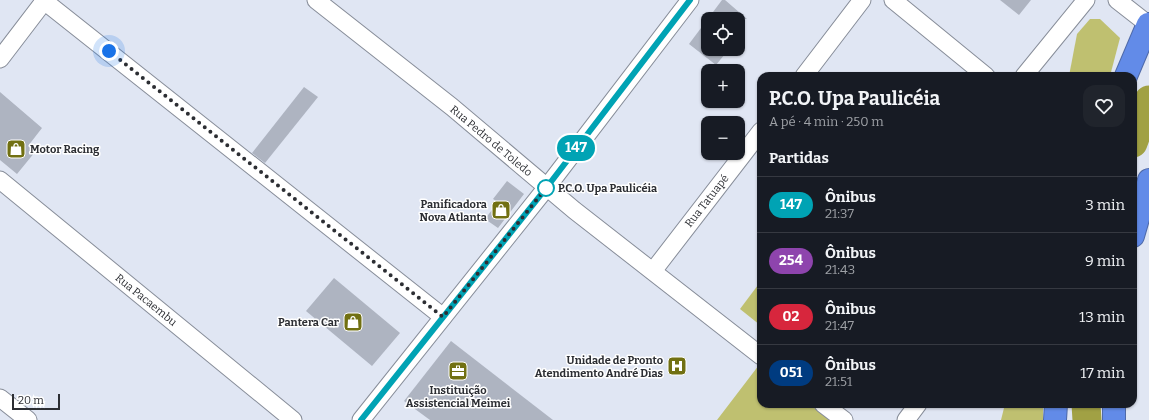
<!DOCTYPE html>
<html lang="pt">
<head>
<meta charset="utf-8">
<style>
	body { margin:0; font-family:Bitter,serif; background:#20242c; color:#f1f3f6; height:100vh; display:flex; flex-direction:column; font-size:15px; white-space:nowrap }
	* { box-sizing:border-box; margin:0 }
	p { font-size:13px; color:#9ea1a6 }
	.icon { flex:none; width:22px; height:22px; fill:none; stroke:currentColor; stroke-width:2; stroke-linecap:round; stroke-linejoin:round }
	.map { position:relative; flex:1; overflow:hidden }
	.side { position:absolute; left:757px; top:72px; width:380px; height:336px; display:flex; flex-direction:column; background:#171b24; border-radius:12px; box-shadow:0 1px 3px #0004 }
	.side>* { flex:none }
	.badge { padding:0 8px; border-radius:13px; font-size:14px; line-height:26px }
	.tools { position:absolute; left:701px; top:12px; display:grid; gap:8px }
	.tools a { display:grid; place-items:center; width:44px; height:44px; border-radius:8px; background:#171b24; box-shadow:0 1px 3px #0004; font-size:20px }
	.scale { position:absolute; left:12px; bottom:10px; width:48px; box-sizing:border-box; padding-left:4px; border:2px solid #2c2e33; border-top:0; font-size:11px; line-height:14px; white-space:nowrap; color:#2c2e33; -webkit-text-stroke:3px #fff; paint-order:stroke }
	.you { position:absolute; width:20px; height:20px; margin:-10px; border:3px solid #fff; border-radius:50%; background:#1a73e8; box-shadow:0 0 0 6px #1a73e833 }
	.map>.badge { position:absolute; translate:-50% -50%; box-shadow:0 0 0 2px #fff }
	h2 { padding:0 12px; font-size:15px; line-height:36px }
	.round { display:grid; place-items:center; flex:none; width:42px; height:42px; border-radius:12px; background:#20242c }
	.summary { display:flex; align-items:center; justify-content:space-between; height:68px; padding:0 12px }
	h1 { font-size:19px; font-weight:700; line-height:30px }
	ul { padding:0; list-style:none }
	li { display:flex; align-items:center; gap:12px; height:56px; padding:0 12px; border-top:1px solid #363941 }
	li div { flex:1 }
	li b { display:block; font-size:15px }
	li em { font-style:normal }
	li .badge { min-width:44px; font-weight:700; text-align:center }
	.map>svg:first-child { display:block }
	.green { fill:#bfc070 }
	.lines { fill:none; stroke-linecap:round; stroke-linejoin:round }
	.river { stroke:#a1a144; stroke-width:29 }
	.building { fill:#aeb4c1 }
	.minor-casing { stroke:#878d99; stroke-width:19 }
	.highway-casing { stroke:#4f6aa9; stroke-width:24 }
	.minor { stroke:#fff; stroke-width:17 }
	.highway { stroke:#628be8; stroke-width:22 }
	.line-casing { stroke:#fff; stroke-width:9 }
	.line { stroke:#00a3b4; stroke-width:6 }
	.walk { stroke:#2c2e33; stroke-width:4; stroke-dasharray:0 7.2 }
	.stop-dot { fill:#fff; stroke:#00a3b4; stroke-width:2 }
	.labels { text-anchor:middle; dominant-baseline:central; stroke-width:3; stroke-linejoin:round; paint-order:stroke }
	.street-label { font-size:11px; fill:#2c2e33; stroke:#fff }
	.poi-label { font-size:11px; font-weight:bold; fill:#2c2e33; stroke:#fff; text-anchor:end }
	.stop-label { font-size:11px; font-weight:bold; fill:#2c2e33; stroke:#fff; text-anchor:start }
</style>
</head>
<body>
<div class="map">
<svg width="1149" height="420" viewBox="0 0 1149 420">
	<rect width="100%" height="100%" fill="#e0e6f3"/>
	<!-- green -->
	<g class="green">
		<path d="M 1090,19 L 1100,19 L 1120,38 L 1110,76 L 1069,76 L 1077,34 Z"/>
		<path d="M 761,281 L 761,324 L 760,325 L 740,309 Z"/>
		<path d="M 759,365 L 761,367 L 761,404 L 809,404 L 830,420 L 717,420 Z"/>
		<path d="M 1005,404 L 1043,404 L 1043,420 L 1001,420 Z"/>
	</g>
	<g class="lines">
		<!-- river -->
		<g class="river">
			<path d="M 1133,143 L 1149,100"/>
			<path d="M 1086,404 L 1087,420"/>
		</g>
	</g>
	<!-- building -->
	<g class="building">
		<path d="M 722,0 L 725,0 L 747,19 L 708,19 L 708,49 L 729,49 L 716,65 L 689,44 Z"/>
		<path d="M 1000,0 L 1031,0 L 1019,15 Z"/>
		<path d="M 304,87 L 318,97 L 265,163 L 252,153 Z"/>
		<path d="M 0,92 L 42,128 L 28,146 L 35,152 L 17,174 L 0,160 Z"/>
		<path d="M 507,181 L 524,194 L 498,228 L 485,219 L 498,202 L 493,199 Z"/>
		<path d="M 334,278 L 400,333 L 372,366 L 306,311 Z"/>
		<path d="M 451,341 L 553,420 L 430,420 L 404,401 Z"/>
	</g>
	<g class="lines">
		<!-- minor casing -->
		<g class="minor-casing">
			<g id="minor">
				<path d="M 43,0 L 443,317"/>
				<path d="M 316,0 L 452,107 L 574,210 L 761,356"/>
				<path d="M 893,0 L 986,76"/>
				<path d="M 1117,0 L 1149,25"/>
				<path d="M 0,59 L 45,0"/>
				<path d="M 804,76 L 862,0"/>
				<path d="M 1024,76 L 1086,0"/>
				<path d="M 0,180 L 293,420"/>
				<path d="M 653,271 L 761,131"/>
				<path d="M 0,398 L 28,420"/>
				<path d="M 823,404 L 844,420"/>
				<path d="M 361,420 L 547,187 L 690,0"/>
				<path d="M 906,420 L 918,404"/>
			</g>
		</g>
		<!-- highway casing -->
		<g class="highway-casing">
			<g id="highway">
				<path d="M 1126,76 L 1148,24"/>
				<path d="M 1133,236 L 1149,180"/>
				<path d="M 1055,420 L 1056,404"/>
				<path d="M 1114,420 L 1114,404"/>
			</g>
		</g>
		<!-- minor -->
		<use href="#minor" class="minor"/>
		<!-- highway -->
		<use href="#highway" class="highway"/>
	</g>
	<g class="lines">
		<!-- line casing -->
		<g class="line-casing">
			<path id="line" d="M 361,420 L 547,187 L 690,0"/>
		</g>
		<!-- line -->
		<use href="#line" class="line"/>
		<!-- walk -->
		<path class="walk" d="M 109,51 L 443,317 L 546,188"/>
	</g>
	<!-- icons -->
	<defs>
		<g id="shop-square" transform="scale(1)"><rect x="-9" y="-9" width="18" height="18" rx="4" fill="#717012" stroke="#fff"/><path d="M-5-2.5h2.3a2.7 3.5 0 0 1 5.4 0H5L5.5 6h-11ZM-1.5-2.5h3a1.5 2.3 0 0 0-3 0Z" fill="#fff"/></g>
		<g id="hospital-square" transform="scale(1)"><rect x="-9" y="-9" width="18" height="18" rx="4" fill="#717012" stroke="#fff"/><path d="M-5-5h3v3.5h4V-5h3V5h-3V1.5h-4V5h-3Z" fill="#fff"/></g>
		<g id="office-square" transform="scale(1)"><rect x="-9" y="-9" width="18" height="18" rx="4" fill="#717012" stroke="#fff"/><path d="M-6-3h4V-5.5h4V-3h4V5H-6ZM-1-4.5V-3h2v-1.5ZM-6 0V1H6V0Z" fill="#fff"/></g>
	</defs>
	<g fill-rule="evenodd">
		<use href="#shop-square" x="16" y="149"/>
		<use href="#shop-square" x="501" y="210"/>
		<use href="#shop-square" x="353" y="322"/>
		<use href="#hospital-square" x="677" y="366"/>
		<use href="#office-square" x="458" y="371"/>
	</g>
	<!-- markers -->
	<circle class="stop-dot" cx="546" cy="188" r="8"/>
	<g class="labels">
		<!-- street labels -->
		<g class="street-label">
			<text transform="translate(491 141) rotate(40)">Rua Pedro de Toledo</text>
			<text transform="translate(707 201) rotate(-52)">Rua Tatuapé</text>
			<text transform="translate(146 300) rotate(39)">Rua Pacaembu</text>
		</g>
		<!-- poi labels -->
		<g class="poi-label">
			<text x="30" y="149" text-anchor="start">Motor Racing</text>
			<text x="487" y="204">Panificadora<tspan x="487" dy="13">Nova Atlanta</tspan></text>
			<text x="339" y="322">Pantera Car</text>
			<text x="663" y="360">Unidade de Pronto<tspan x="663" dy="13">Atendimento André Dias</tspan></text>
			<text x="458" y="390" text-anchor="middle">Instituição<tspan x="458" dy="13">Assistencial Meimei</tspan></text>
		</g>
		<!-- stop labels -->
		<g class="stop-label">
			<text x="558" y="188">P.C.O. Upa Paulicéia</text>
		</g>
	</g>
</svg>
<div class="tools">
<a><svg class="icon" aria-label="locate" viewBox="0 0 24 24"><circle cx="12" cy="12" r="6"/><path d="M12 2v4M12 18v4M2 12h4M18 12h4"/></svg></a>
<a>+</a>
<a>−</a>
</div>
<div class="scale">20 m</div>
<div class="you" style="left:109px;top:51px"></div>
<b class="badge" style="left:576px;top:148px;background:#00a3b4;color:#fff">147</b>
<section class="side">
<div class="summary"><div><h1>P.C.O. Upa Paulicéia</h1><p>A pé · 4 min · 250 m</p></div><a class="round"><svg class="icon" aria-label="heart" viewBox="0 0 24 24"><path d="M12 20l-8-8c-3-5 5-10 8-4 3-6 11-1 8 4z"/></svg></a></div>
<h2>Partidas</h2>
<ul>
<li><span class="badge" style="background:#00a3b4;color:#fff">147</span><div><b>Ônibus</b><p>21:37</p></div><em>3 min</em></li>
<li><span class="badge" style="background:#8e44ad;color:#fff">254</span><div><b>Ônibus</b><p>21:43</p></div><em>9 min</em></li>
<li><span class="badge" style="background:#d7263d;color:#fff">02</span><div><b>Ônibus</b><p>21:47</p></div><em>13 min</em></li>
<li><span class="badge" style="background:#003b80;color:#fff">051</span><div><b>Ônibus</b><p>21:51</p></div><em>17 min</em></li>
</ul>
</section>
</div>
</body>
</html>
